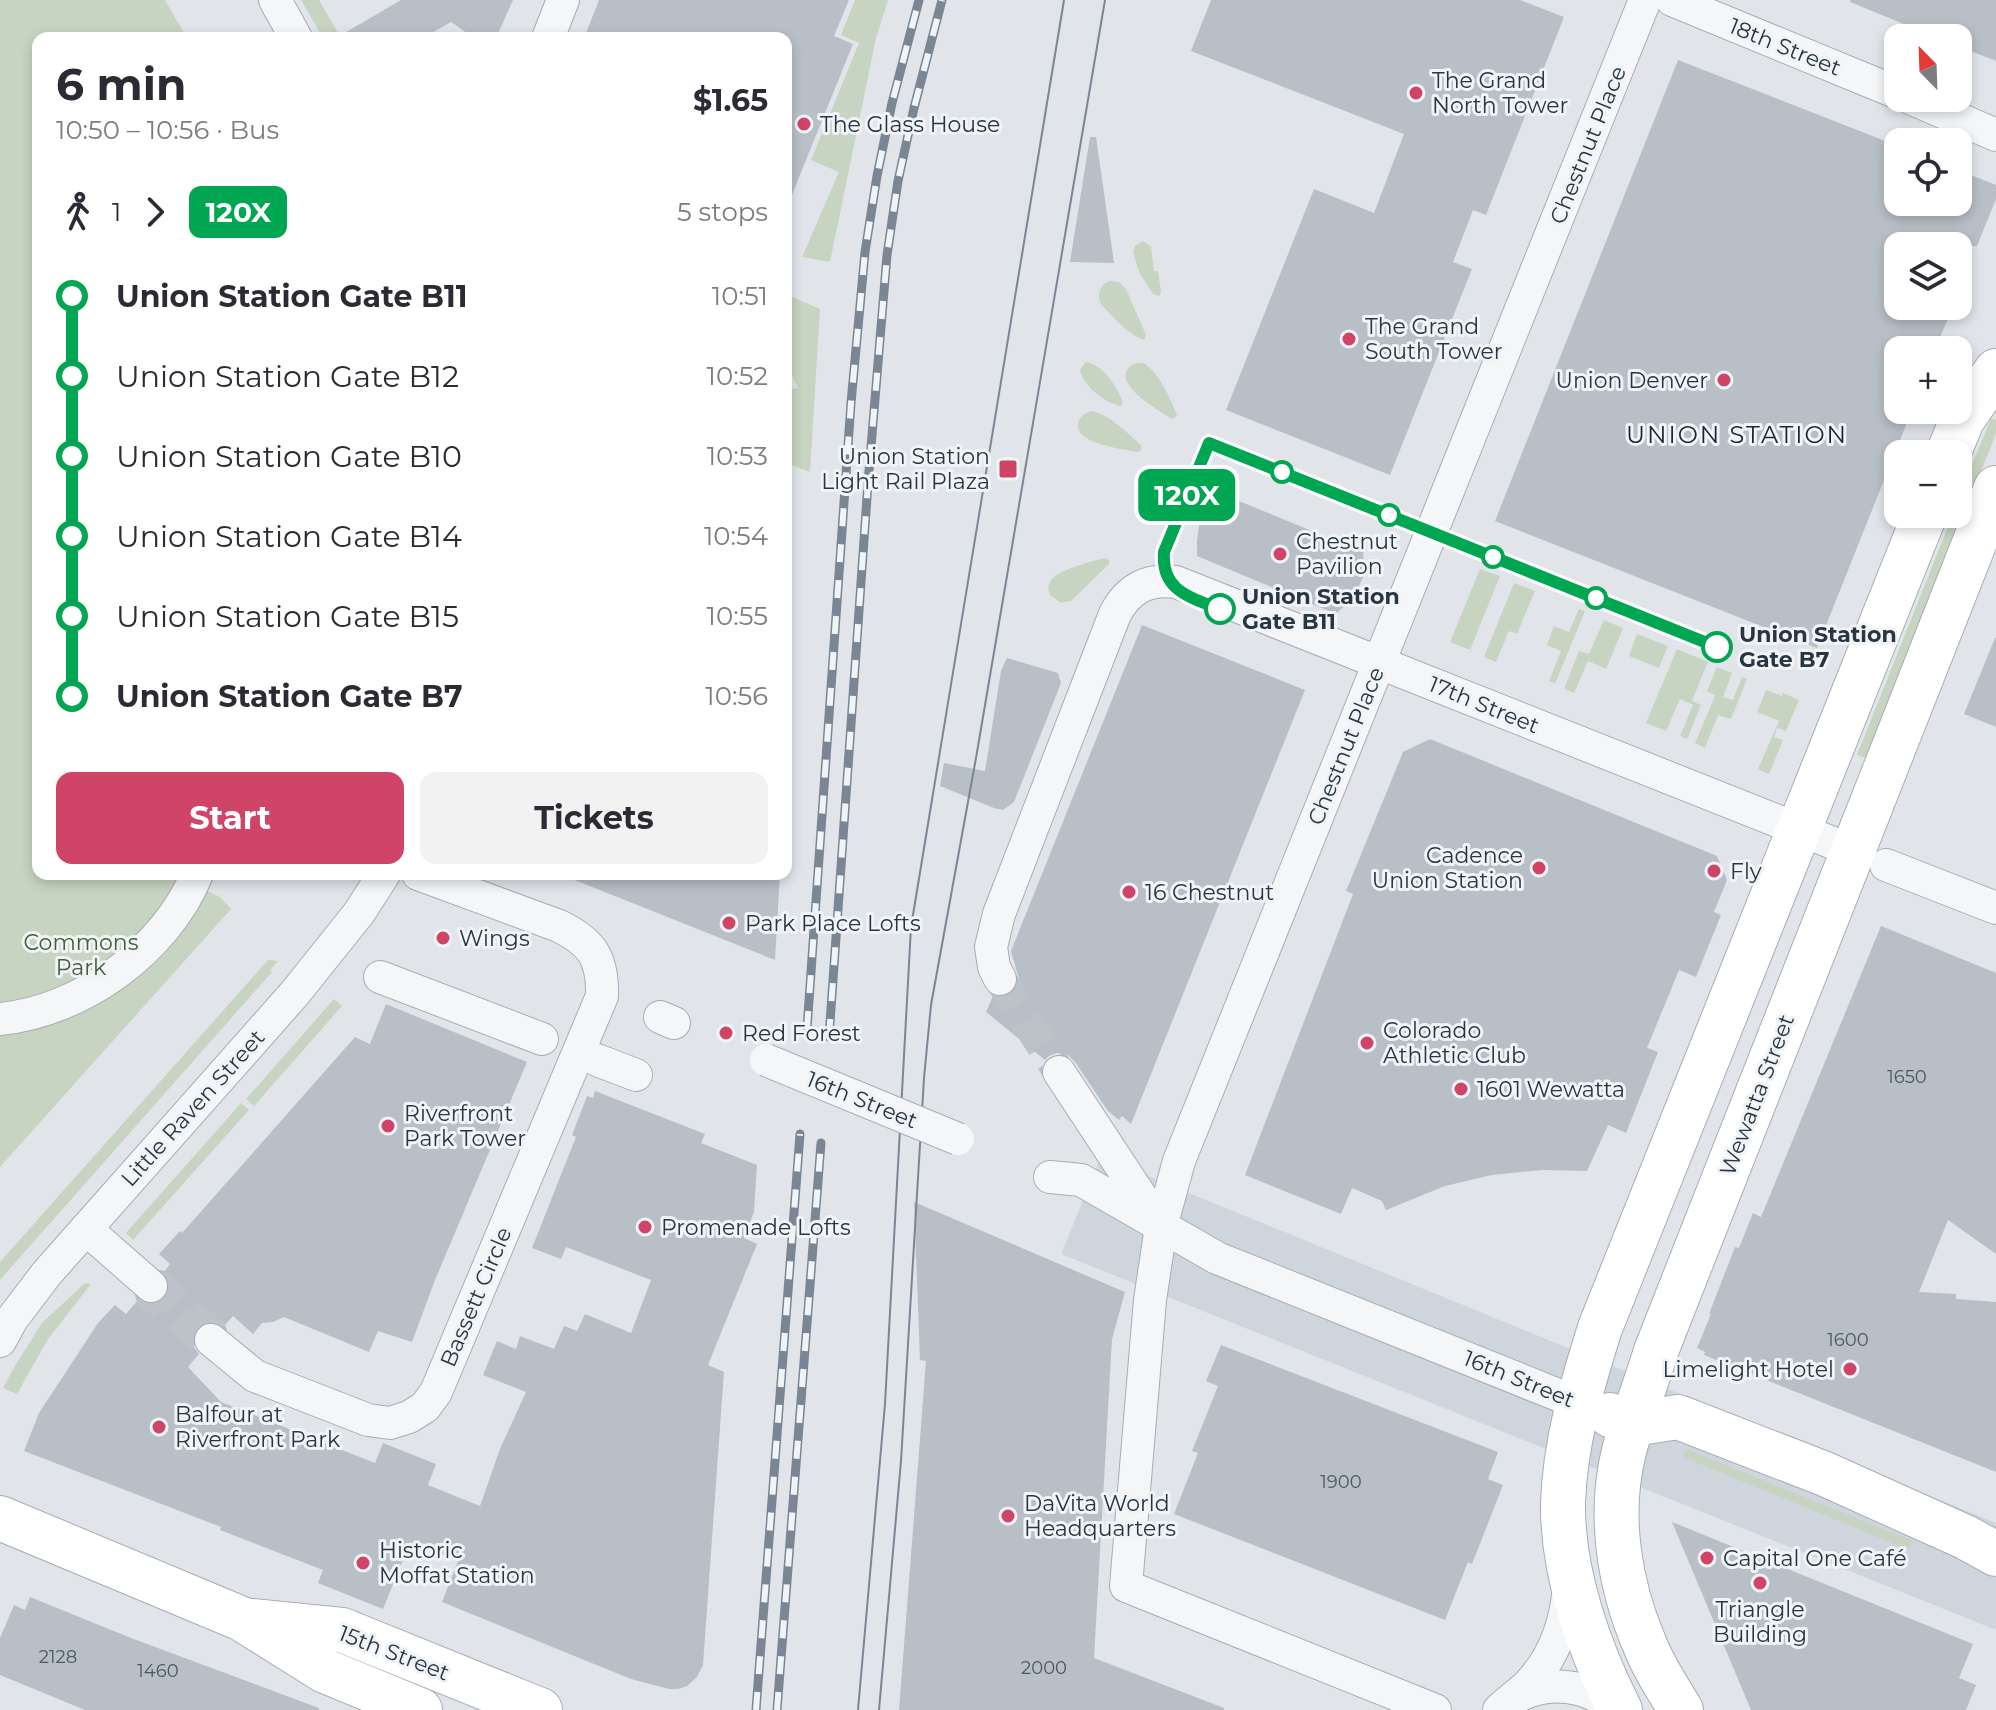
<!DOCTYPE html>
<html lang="en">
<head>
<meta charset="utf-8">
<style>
	body { margin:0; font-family:Montserrat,sans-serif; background:#f2f2f3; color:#2b2b33; height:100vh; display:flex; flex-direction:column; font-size:30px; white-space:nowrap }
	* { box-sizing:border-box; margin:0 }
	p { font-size:26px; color:#7c7c81 }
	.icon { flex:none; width:44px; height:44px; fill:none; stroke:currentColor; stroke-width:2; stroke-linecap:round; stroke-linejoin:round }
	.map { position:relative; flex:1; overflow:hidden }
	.details { position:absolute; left:32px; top:32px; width:760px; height:848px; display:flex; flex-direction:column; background:#fff; border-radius:16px; box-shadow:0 4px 12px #0003 }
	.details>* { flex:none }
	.badge { padding:0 16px; border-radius:12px; font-size:28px; line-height:52px }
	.needle { width:52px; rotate:337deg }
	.controls { position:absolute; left:1884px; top:24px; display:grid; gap:16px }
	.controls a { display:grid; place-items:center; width:88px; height:88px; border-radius:16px; background:#fff; box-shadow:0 4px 12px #0003; font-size:40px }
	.map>.badge { position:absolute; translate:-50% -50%; box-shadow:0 0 0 4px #fff }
	.legs { display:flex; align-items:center; gap:12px; height:88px; padding:0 24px; font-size:26px }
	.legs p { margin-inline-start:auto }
	.headline { display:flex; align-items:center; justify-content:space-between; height:136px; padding:0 24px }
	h1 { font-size:44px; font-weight:700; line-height:60px }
	.cta { display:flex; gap:16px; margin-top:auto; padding:16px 24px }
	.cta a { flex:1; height:92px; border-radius:16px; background:#d04468; color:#fff; font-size:32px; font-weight:700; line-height:92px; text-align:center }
	.cta a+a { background:#f2f2f3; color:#2b2b33 }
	ul { padding:0 24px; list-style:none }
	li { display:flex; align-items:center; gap:28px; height:80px; font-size:30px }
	li i { display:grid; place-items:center; width:12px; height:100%; margin:0 10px; background:currentColor }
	li i::after { content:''; width:20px; height:20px; margin:-10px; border:6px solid; border-radius:50%; background:#fff }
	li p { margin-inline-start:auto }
	li:first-child i { background:linear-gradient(#0000 50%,currentColor 0) }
	li:last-child i { background:linear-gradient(currentColor 50%,#0000 0) }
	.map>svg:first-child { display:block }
	.built { fill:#cfd5dc }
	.green { fill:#c8d4c2 }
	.building { fill:#b8bfc7 }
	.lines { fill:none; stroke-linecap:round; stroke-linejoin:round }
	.street-tunnel { stroke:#bcc2c8; stroke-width:32; stroke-dasharray:32 16; stroke-linecap:butt }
	.street-casing { stroke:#a6adb4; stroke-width:34 }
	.secondary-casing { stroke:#a6adb4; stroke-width:46 }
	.street { stroke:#f4f6f8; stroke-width:32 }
	.secondary { stroke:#fff; stroke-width:44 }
	.tram { stroke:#7a8694; stroke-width:2 }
	.rail-casing { stroke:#7a8694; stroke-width:9 }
	.rail { stroke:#f0f4f7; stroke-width:6; stroke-dasharray:18; stroke-linecap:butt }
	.street-bridge-casing { stroke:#a6adb4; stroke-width:34; stroke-linecap:butt }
	.street-bridge { stroke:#f4f6f8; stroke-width:32 }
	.line-1-casing { stroke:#fff; stroke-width:18 }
	.line-1 { stroke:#00a651; stroke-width:12 }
	.poi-dot { fill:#d04468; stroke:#f0f4f7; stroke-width:3 }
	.stop-1-dot { fill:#fff; stroke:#00a651; stroke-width:4 }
	.labels { text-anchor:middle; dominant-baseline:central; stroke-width:6; stroke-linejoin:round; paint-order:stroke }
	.number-label { font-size:18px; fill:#4d5863 }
	.street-label { font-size:22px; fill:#293542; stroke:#f0f4f7 }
	.poi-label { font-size:22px; fill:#293542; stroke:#f0f4f7; text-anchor:start }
	.stop-label { font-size:22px; font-weight:bold; fill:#293542; stroke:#f0f4f7; text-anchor:start }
	.park-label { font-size:22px; fill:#425e36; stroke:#f0f4f7 }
	.neighbourhood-label { font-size:24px; letter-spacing:2px; fill:#1b2633; stroke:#f0f4f7 }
</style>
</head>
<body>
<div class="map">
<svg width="1996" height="1710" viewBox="0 0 1996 1710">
	<rect width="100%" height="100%" fill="#e1e5ea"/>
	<!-- built -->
	<path class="built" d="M 1101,1157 L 1996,1523 L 1996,1630 L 1061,1254 Z"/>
	<!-- green -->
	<g class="green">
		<path d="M 0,0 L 165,0 L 187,38 L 38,38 L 38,874 L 203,874 L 198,887 L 220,897 L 231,909 L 0,1167 Z"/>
		<path d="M 301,0 L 319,0 L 341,38 L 323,38 Z"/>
		<path d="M 855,0 L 888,0 L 876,38 L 830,262 L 802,257 L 839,172 L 811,160 L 859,43 L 841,35 Z"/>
		<path d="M 1143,241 L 1151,247 L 1154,271 L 1158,271 L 1161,292 L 1159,296 L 1153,294 L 1139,272 L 1133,252 L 1135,246 Z"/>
		<path d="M 1109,281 L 1119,282 L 1126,289 L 1146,335 L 1144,340 C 1127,334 1113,317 1101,304 C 1096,295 1100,285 1109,281 Z"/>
		<path d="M 786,294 L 820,309 L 810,472 L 786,463 L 786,390 L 798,388 L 786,363 Z"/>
		<path d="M 1086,362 C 1103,364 1118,388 1123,403 L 1121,406 C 1106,404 1083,386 1080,370 Z"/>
		<path d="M 1144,363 C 1160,374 1169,397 1177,414 L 1175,418 L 1172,419 C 1160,411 1117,387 1127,370 C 1131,363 1138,363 1144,363 Z"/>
		<path d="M 1091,411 C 1110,414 1127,433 1141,445 L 1141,450 L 1138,452 C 1123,449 1075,444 1078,424 C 1079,416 1085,414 1091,411 Z"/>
		<path d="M 1991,418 L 1996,420 L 1996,434 L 1866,758 L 1857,755 L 1953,514 L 1958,514 L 1958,500 Z"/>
		<path d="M 1105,558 L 1109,560 L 1109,564 L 1071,601 L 1061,603 L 1050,595 C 1049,590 1047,587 1050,582 C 1055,570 1093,561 1105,558 Z"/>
		<path d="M 1480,569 L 1500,576 L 1470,650 L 1450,642 Z"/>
		<path d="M 1514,583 L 1535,591 L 1517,634 L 1509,631 L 1496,662 L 1484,657 Z"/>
		<path d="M 1579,609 L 1585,611 L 1555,684 L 1549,681 L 1561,651 L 1547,645 L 1554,626 L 1569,632 Z"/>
		<path d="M 1604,620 L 1623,628 L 1606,669 L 1588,661 L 1574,693 L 1564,689 L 1579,651 L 1589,654 Z"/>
		<path d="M 1637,634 L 1668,646 L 1659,668 L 1629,656 Z"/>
		<path d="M 1677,649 L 1708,662 L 1692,701 L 1701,705 L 1687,739 L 1680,736 L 1693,705 L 1680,699 L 1666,731 L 1646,723 Z"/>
		<path d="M 1717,667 L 1732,673 L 1723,697 L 1733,700 L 1742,677 L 1747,679 L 1731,719 L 1718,715 L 1705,748 L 1695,743 L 1715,696 L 1716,696 L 1707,691 Z"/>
		<path d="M 1766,690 L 1782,696 L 1783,693 L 1799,700 L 1786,731 L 1777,728 L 1774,737 L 1783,740 L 1769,774 L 1758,769 L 1779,721 L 1757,712 Z"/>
		<path d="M 268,960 L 278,961 L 270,970 L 272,972 L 0,1280 L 0,1262 Z"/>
		<path d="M 334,999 L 342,1006 L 254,1106 L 246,1099 Z"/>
		<path d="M 241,1103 L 249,1110 L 133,1240 L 126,1233 Z"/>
		<path d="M 85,1283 L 91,1284 L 48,1339 L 17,1394 L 3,1388 L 16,1364 L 42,1323 Z"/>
		<path d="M 1686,1449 L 1913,1541 L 1909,1550 L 1683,1457 Z"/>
	</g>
	<!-- building -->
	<g class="building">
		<path d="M 401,0 L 513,0 L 496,38 L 474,38 L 451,22 L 423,38 L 336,38 Z"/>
		<path d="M 599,0 L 849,0 L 834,36 L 853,44 L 787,207 L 786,38 L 584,38 Z"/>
		<path d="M 1211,0 L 1520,0 L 1564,17 L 1486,215 L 1473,210 L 1453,262 L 1472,269 L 1390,475 L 1226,410 L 1314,189 L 1374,213 L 1404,134 L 1191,51 Z"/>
		<path d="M 1851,0 L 1996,0 L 1996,61 L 1958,46 L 1958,38 L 1938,38 L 1850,2 Z"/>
		<path d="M 1678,60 L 1898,146 L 1898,202 L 1958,202 L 1958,170 L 1996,185 L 1996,199 L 1977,246 L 1898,246 L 1898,306 L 1953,306 L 1935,350 L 1898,350 L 1898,410 L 1912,410 L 1817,648 L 1495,521 Z"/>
		<path d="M 1090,137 L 1096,137 L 1114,263 L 1070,262 Z"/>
		<path d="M 1222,494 L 1363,552 L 1364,575 L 1354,597 L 1336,614 L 1197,556 L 1197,541 L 1199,526 L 1210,506 Z"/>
		<path d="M 1142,625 L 1305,690 L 1131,1124 L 1122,1116 L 1119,1120 L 1108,1111 L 1075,1062 L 1068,1055 L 1057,1053 L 1049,1056 L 1045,1060 L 986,1012 L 993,996 L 1000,998 L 1008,996 L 1016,989 L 1019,979 L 1011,951 Z"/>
		<path d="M 1995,638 L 1996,638 L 1996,727 L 1964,714 Z"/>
		<path d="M 1007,658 L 1058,673 L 1061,683 L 1014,802 L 1003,810 L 994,808 L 940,786 L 944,763 L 985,771 L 1001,671 Z"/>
		<path d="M 1430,739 L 1717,856 L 1727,880 L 1714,912 L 1721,915 L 1696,977 L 1679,970 L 1647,1048 L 1658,1052 L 1626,1133 L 1608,1125 L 1587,1171 L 1542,1170 L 1492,1175 L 1445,1186 L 1386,1210 L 1382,1201 L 1352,1188 L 1341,1214 L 1245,1175 L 1353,894 L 1346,891 L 1403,752 Z"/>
		<path d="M 562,874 L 780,874 L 775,960 L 562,875 Z"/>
		<path d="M 1881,926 L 1996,973 L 1996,1254 L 1948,1220 L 1919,1292 L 1956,1294 L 1956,1299 L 1996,1302 L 1996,1472 L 1704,1355 L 1705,1352 L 1697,1348 L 1711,1314 L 1709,1314 L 1735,1247 L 1739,1248 L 1753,1213 L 1761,1217 Z"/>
		<path d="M 386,1004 L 527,1062 L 435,1280 L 412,1342 L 378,1331 L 369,1352 L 284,1317 L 273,1322 L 262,1323 L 253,1334 L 233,1316 L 224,1326 L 213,1321 L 205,1322 L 197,1327 L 192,1338 L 193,1346 L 199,1354 L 188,1367 L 221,1402 L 375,1463 L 383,1443 L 436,1464 L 428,1485 L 480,1506 L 500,1449 L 526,1392 L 483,1375 L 497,1341 L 516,1349 L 520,1336 L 554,1349 L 564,1326 L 577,1331 L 585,1314 L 631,1333 L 651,1280 L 566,1247 L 561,1259 L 532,1248 L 576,1137 L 572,1135 L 587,1096 L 593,1098 L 595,1091 L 705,1134 L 701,1143 L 757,1165 L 754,1212 L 744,1238 L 757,1244 L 708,1365 L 724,1372 L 703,1665 L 697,1677 L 687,1686 L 678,1689 L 669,1689 L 631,1679 L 442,1602 L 458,1561 L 410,1542 L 383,1609 L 318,1583 L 323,1570 L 220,1530 L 221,1527 L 24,1451 L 39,1413 L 98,1323 L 115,1305 L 126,1314 L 138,1300 L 148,1305 L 158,1304 L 165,1299 L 170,1289 L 169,1279 L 164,1272 L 170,1264 L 159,1254 L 180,1231 L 182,1233 L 355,1037 L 370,1044 Z"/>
		<path d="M 914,1202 L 1125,1292 L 1112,1339 L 1094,1658 L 1224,1708 L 1224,1710 L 899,1710 L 926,1361 L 920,1360 Z"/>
		<path d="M 1221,1345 L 1498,1452 L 1488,1479 L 1503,1485 L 1472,1564 L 1468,1562 L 1445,1620 L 1174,1514 L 1198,1453 L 1192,1451 L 1218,1386 L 1206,1381 Z"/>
		<path d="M 1672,1522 L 1973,1644 L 1959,1678 L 1976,1685 L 1966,1710 L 1751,1710 Z"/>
		<path d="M 30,1597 L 131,1638 L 319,1708 L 319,1710 L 85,1710 L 0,1675 L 0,1638 L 14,1605 L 25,1610 Z"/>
	</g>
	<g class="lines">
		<!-- street-tunnel -->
		<g class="street-tunnel">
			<path d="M 1000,979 L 1059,1072"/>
			<path d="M 151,1286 L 159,1286 L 211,1333 L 211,1340 L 204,1341 L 151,1294 Z"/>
		</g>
		<!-- street casing -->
		<g class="street-casing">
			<g id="street">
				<path d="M 275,0 L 296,38"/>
				<path d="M 1672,0 L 1898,93"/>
				<path d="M 548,38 L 563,0"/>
				<path d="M 1910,98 L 1996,135"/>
				<path d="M 1886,865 L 1996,908"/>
				<path d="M 380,977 L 542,1039"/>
				<path d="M 1000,979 L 994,967 L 991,947 L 999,914 L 1115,614 C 1128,589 1148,578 1176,582 L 1853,851"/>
				<path d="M 660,1017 L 674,1023"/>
				<path d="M 0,1019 C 82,1011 166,950 197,874"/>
				<path d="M 597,1060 L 636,1075"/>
				<path d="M 1059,1072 L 1157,1221"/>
				<path d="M 1050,1177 L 1081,1180 L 1217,1258 L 1578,1403"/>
				<path d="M 86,1229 L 151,1286"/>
				<path d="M 211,1340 L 255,1376 L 368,1420 L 390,1423 L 409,1417 L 425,1407 L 436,1392 L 602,996 C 603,958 592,942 559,926 L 418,874"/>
				<path d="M 0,1341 L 12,1319 L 47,1273 L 295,993 L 359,913 L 384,874"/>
				<path d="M 1515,1698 C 1547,1679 1589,1684 1616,1710"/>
				<path d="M 1435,1710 L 1126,1586 L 1150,1300 L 1161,1227 L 1179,1161 L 1645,0"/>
				<path d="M 1499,1710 C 1508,1701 1519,1694 1528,1685 C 1555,1657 1566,1623 1569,1586"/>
			</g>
		</g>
		<!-- secondary casing -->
		<g class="secondary-casing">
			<g id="secondary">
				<path d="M 1948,454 L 1962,420 L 1996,371"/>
				<path d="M 1610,1415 L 1633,1424 L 1678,1417 L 1825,1474 L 1965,1537 L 1996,1554"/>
				<path d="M 0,1518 L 242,1619 L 325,1671 L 420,1710"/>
				<path d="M 252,1621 L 342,1630 L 540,1710"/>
				<path d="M 1620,1710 C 1589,1649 1562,1572 1563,1503 C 1565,1443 1582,1385 1600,1328 L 1925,514"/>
				<path d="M 1681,1710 C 1668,1689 1654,1668 1645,1645 C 1619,1585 1608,1515 1624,1451 C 1633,1417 1646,1384 1656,1351 L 1996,488"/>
			</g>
		</g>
		<!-- street -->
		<use href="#street" class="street"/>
		<!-- secondary -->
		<use href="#secondary" class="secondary"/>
		<!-- tram -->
		<g class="tram">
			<path d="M 858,1710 L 885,1404 L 911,927 L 1064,0"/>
			<path d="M 879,1710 L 901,1461 L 924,1078 L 931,1005 L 976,758 L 1105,0"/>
		</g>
		<!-- rail casing -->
		<g class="rail-casing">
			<g id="rail">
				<path d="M 807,1029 L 851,403 L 865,252 L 877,176 L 892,103 L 919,0"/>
				<path d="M 829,1037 L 868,483 L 887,255 L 898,181 L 914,108 L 942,0"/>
				<path d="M 756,1710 L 800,1134"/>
				<path d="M 777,1710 L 821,1143"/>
			</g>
		</g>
		<!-- rail -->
		<use href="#rail" class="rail"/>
		<!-- street-bridge casing -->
		<g class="street-bridge-casing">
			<path id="street-bridge" d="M 766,1060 L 958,1139"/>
		</g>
		<!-- street-bridge -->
		<use href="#street-bridge" class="street-bridge"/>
	</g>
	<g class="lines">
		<!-- line-1 casing -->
		<g class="line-1-casing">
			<path id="line-1" d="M 1220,609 C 1190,597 1161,591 1164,552 L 1209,443 L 1717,647"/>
		</g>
		<!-- line-1 -->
		<use href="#line-1" class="line-1"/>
	</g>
	<!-- markers -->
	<g class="poi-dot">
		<circle cx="1416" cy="93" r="8"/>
		<circle cx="804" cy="124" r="8"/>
		<circle cx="1349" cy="339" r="8"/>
		<circle cx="1724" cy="380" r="8"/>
		<rect x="998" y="459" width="20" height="20" rx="4"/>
		<circle cx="1280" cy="554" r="8"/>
		<circle cx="1539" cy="868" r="8"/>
		<circle cx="1714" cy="871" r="8"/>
		<circle cx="1129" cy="892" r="8"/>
		<circle cx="729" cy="923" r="8"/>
		<circle cx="443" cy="938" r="8"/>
		<circle cx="726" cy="1033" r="8"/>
		<circle cx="1367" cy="1043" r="8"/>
		<circle cx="1461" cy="1089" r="8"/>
		<circle cx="388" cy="1126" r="8"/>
		<circle cx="645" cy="1227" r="8"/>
		<circle cx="1850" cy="1369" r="8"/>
		<circle cx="159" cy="1427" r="8"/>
		<circle cx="1008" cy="1516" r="8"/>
		<circle cx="1707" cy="1558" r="8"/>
		<circle cx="363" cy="1563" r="8"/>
		<circle cx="1760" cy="1583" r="8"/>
	</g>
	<g class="stop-1-dot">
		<circle cx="1282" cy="472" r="10"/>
		<circle cx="1389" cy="515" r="10"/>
		<circle cx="1493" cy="557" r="10"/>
		<circle cx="1596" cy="598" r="10"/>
		<circle cx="1220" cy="609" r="14"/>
		<circle cx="1717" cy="647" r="14"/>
	</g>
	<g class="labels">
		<!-- number labels -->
		<g class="number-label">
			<text x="1907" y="1077">1650</text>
			<text x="1848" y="1340">1600</text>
			<text x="1341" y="1482">1900</text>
			<text x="58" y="1657">2128</text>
			<text x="1044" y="1668">2000</text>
			<text x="158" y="1671">1460</text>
		</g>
		<!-- street labels -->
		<g class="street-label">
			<text transform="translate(1785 47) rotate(22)">18th Street</text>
			<text transform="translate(1588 145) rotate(-68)">Chestnut Place</text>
			<text transform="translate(1484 705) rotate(22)">17th Street</text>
			<text transform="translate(1346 746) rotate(-68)">Chestnut Place</text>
			<text transform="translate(1757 1095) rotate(-69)">Wewatta Street</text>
			<text transform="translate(862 1100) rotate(22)">16th Street</text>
			<text transform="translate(193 1108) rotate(-48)">Little Raven Street</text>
			<text transform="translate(476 1297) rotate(-67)">Bassett Circle</text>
			<text transform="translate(1519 1379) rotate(22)">16th Street</text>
			<text transform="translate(394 1653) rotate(21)">15th Street</text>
		</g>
		<!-- poi labels -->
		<g class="poi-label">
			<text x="1432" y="80">The Grand<tspan x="1432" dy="25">North Tower</tspan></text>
			<text x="820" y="124">The Glass House</text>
			<text x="1365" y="326">The Grand<tspan x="1365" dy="25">South Tower</tspan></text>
			<text x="1708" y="380" text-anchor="end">Union Denver</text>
			<text x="990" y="456" text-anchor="end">Union Station<tspan x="990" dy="25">Light Rail Plaza</tspan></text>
			<text x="1296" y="541">Chestnut<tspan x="1296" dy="25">Pavilion</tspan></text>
			<text x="1523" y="855" text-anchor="end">Cadence<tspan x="1523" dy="25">Union Station</tspan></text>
			<text x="1730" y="871">Fly</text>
			<text x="1145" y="892">16 Chestnut</text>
			<text x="745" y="923">Park Place Lofts</text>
			<text x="459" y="938">Wings</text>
			<text x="1383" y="1030">Colorado<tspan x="1383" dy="25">Athletic Club</tspan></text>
			<text x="742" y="1033">Red Forest</text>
			<text x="1477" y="1089">1601 Wewatta</text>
			<text x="404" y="1113">Riverfront<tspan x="404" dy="25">Park Tower</tspan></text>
			<text x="661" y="1227">Promenade Lofts</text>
			<text x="1834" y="1369" text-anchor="end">Limelight Hotel</text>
			<text x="175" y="1414">Balfour at<tspan x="175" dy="25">Riverfront Park</tspan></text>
			<text x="1024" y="1503">DaVita World<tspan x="1024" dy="25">Headquarters</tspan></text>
			<text x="379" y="1550">Historic<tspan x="379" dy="25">Moffat Station</tspan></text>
			<text x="1723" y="1558">Capital One Café</text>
			<text x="1760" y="1609" text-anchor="middle">Triangle<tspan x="1760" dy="25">Building</tspan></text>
		</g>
		<!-- stop labels -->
		<g class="stop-label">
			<text x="1242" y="596">Union Station<tspan x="1242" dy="25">Gate B11</tspan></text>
			<text x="1739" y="634">Union Station<tspan x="1739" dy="25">Gate B7</tspan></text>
		</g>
		<!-- park labels -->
		<g class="park-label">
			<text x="81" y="942">Commons<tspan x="81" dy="25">Park</tspan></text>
		</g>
		<!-- neighbourhood labels -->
		<g class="neighbourhood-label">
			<text x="1737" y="434">UNION STATION</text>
		</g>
	</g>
</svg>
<div class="controls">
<a><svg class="needle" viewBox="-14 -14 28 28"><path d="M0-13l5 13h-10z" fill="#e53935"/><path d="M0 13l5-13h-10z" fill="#7c7c81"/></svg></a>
<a><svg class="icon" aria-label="locate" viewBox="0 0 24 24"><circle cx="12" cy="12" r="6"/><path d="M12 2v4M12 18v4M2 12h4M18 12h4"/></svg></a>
<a><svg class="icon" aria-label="layers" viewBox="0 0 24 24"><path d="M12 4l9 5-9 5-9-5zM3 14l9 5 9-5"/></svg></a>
<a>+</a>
<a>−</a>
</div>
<b class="badge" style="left:1187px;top:495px;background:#00a651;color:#fff">120X</b>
<section class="details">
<div class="headline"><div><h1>6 min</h1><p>10:50 – 10:56 · Bus</p></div><b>$1.65</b></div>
<div class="legs"><svg class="icon" aria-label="walk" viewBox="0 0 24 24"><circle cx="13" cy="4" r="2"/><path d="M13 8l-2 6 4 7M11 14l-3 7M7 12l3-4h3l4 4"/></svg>1<svg class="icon" aria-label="forward" viewBox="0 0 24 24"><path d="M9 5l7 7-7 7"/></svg><b class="badge" style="background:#00a651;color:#fff">120X</b><p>5 stops</p></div>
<ul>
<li><i style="color:#00a651"></i><b>Union Station Gate B11</b><p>10:51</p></li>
<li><i style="color:#00a651"></i><span>Union Station Gate B12</span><p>10:52</p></li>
<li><i style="color:#00a651"></i><span>Union Station Gate B10</span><p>10:53</p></li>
<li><i style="color:#00a651"></i><span>Union Station Gate B14</span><p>10:54</p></li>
<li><i style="color:#00a651"></i><span>Union Station Gate B15</span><p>10:55</p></li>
<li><i style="color:#00a651"></i><b>Union Station Gate B7</b><p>10:56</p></li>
</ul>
<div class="cta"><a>Start</a><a>Tickets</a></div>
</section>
</div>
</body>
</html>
